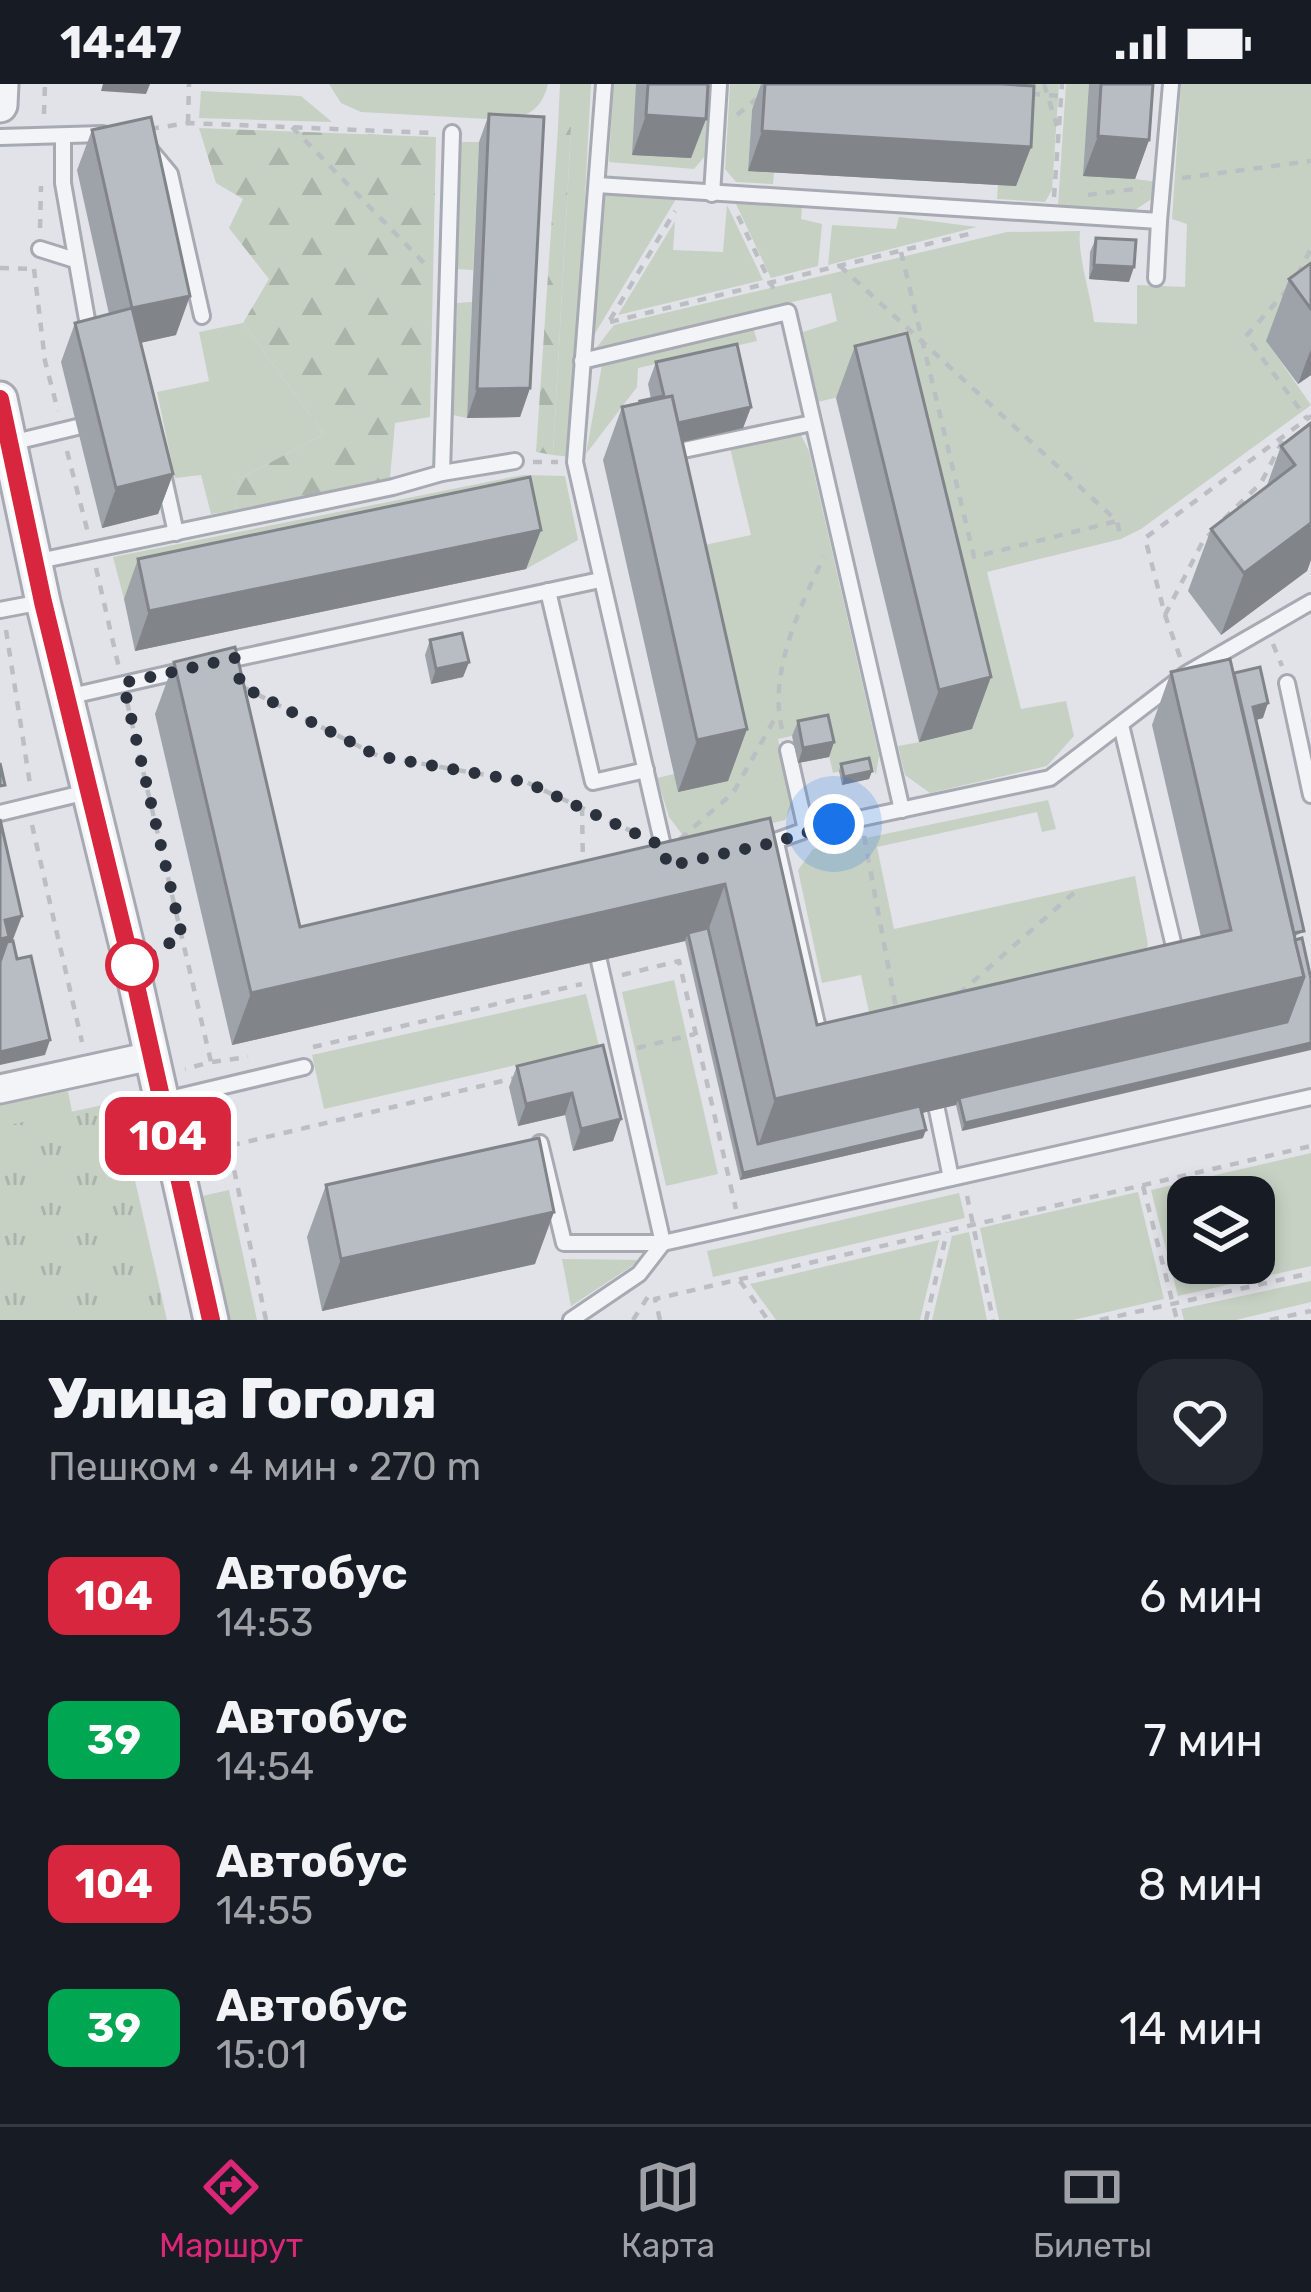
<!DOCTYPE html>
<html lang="ru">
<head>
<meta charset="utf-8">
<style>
	body { margin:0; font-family:Rubik,sans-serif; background:#242831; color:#f1f3f6; height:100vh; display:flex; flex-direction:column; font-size:45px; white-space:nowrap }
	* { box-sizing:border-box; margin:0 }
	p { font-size:39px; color:#9ea1a6 }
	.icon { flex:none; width:66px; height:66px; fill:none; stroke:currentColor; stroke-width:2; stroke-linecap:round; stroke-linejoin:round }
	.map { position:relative; height:1236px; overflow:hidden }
	.sheet { display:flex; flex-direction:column; background:#171b24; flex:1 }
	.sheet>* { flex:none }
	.badge { padding:0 24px; border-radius:18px; font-size:42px; line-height:78px }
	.buttons { position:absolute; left:1167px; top:1092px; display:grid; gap:24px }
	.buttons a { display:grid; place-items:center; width:108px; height:108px; border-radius:24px; background:#171b24; box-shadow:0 6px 18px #0003; font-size:60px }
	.you { position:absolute; width:60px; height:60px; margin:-30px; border:9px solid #fff; border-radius:50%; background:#1a73e8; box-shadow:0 0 0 18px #1a73e833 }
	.map>.badge { position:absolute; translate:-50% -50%; box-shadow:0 0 0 6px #fff }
	.round { display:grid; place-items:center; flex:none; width:126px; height:126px; border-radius:36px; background:#242831 }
	.head { display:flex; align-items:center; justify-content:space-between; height:204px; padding:0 48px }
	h1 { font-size:57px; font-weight:800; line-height:90px }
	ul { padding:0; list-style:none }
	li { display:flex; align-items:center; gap:36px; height:144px; padding:0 48px }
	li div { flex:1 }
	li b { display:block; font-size:45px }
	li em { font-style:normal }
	li .badge { min-width:132px; font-weight:700; text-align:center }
	.status { display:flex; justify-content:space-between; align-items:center; height:84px; padding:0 60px; background:#171b24; direction:ltr }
	.status svg { height:33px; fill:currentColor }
	.dock { display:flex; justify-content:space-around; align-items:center; height:168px; border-top:3px solid #363941; background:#171b24; font-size:33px; color:#9ea1a6 }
	.dock a { display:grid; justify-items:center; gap:6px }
	.dock .on { color:#db2777 }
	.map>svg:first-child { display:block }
	.grass { fill:#c6d1c3; fill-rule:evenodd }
	.forest { fill:url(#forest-firs) }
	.park { fill:url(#park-tufts) }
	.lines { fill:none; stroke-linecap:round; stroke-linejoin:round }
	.service-casing { stroke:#a7aab2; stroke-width:20 }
	.minor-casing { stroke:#a7aab2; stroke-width:33 }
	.tertiary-casing { stroke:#a7aab2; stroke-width:39 }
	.path { stroke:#bbbec3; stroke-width:4.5; stroke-dasharray:9 9; stroke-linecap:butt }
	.service { stroke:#f3f4f7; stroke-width:14 }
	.minor { stroke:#f3f4f7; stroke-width:27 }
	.tertiary { stroke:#f3f4f7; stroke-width:33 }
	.wall { fill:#9ea3a9 }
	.shaded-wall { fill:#818489 }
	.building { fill:#b8bdc4; stroke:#818489; stroke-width:3 }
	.line-casing { stroke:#fff; stroke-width:27 }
	.line { stroke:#d7263d; stroke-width:18 }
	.walk { stroke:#2b323e; stroke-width:12; stroke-dasharray:0 21.6 }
	.stop-dot { fill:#fff; stroke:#d7263d; stroke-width:6 }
</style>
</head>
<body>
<div class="status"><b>14:47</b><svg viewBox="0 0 49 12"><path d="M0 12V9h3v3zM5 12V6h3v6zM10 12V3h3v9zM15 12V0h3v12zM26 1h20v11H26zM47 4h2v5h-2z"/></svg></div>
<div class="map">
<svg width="1311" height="1236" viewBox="0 0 1311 1236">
	<defs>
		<pattern id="forest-firs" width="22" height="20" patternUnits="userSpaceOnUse" patternTransform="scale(3)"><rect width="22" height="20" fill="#c6d1c3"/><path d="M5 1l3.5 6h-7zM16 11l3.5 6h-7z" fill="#aab4a9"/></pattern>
		<pattern id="park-tufts" width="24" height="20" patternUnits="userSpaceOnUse" patternTransform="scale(3)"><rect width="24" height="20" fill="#c6d1c3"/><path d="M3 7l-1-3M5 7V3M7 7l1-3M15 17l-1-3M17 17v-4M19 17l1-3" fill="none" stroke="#aab4a9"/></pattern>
	</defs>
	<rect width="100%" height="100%" fill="#e1e3e8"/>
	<!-- grass -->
	<g class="grass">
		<path d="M 329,0 L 548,0 C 542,24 530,32 506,36 L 361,28 L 341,19 Z"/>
		<path d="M 560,0 L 591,0 L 571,373 L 553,371 L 571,44 L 558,44 Z"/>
		<path d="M 613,0 L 636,0 L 708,14 L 705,72 L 694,85 L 609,78 Z"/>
		<path d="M 730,0 L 1059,0 L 1052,106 L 1045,118 L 997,115 L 998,101 L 752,26 L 748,86 L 774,88 L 773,100 L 736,98 L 725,85 Z"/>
		<path d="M 1066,0 L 1089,0 L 1135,95 L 1158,98 L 1156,112 L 1135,126 L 1058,122 Z"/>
		<path d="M 1181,0 L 1311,0 L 1311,225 L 1267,258 L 1311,321 L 1141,445 L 1121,455 L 987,488 L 1021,625 L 1066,617 L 1074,652 L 1047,682 L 930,709 L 905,691 L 898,662 L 920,658 L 887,301 L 818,318 L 803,248 L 837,237 L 831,209 L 597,263 L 614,241 L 1007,148 L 1080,147 C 1077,170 1091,212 1094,238 L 1137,240 L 1137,201 L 1185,203 L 1187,140 L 1172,135 Z"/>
		<path d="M 201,7 L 301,12 L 332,38 L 199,34 Z"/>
		<path d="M 461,58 L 479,58 L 473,186 L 456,185 Z"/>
		<path d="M 603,110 L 676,115 L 588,261 Z"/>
		<path d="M 735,118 L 802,123 L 801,135 L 822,140 L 818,182 L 771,194 Z"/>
		<path d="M 727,121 L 763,196 L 618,231 L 675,137 L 673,166 L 723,168 Z"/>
		<path d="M 899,133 L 977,143 L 828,181 L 832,141 L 896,145 Z"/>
		<path d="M 472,218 L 467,334 L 453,331 L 457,219 Z"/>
		<path d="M 243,239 L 324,350 L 239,395 L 235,426 L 211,430 L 201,391 L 175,394 L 157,308 L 209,297 L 199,248 Z"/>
		<path d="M 753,243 L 757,257 L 638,284 L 637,303 L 586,370 L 602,281 Z"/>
		<path d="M 786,351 L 801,351 L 809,367 L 879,672 L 876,691 L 871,680 L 833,689 L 823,645 L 778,655 L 793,720 L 785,736 L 709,754 L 684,753 L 669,733 L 657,694 L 674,690 L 679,708 L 677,467 L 751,451 L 730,364 Z"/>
		<path d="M 523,391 L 565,392 L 578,456 L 526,485 L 124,515 L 113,473 Z"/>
		<path d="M 1048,716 L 1056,745 L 1042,748 L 1037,728 L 877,763 L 894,845 L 1135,792 L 1148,861 L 1136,884 L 872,942 L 861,891 L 822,899 L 798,786 L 813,765 Z"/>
		<path d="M 674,896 L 718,1090 L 666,1102 L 622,908 Z"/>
		<path d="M 586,910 L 599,962 L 324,1025 L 312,971 Z"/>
		<path d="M 68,1007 L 72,1028 L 0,1084 L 0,1021 Z"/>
		<path d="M 1311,1069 L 1311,1182 L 1178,1212 L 1151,1106 ZM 1188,1113 L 1254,1113 L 1254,1179 L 1188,1179 Z"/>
		<path d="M 229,1106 L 257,1236 L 225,1236 L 198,1113 Z"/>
		<path d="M 1138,1108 L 1164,1215 L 1073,1236 L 999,1236 L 980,1144 Z"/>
		<path d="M 959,1109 L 965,1134 L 713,1193 L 707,1167 Z"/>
		<path d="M 969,1148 L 987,1236 L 932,1236 L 952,1152 Z"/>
		<path d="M 939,1156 L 920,1236 L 776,1236 L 750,1200 Z"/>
		<path d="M 562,1175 L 641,1176 L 571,1222 Z"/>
		<path d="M 1311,1197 L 1311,1218 L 1236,1236 L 1184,1236 L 1181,1225 Z"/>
	</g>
	<!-- forest -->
	<g class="forest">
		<path d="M 571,43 L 553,371 L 536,368 L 558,44 Z"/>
		<path d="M 199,44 L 436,53 L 430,333 L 395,339 L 390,394 L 235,426 L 239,395 L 324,350 L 243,239 L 269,195 L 229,144 L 243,115 L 216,99 Z"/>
	</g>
	<!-- park -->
	<path class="park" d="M 117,1018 L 167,1236 L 0,1236 L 0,1043 Z"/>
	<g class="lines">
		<!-- service casing -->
		<g class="service-casing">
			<g id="service">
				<path d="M 604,0 L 575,378 L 666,775"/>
				<path d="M 0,53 L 103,50"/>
				<path d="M 63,54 L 63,99 L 89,247"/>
				<path d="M 150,66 L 170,90 L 202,232"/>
				<path d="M 597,101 L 1159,137 L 1171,0"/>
				<path d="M 712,110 L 719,0"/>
				<path d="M 40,165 L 75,176"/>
				<path d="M 1156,194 L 1159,137"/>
				<path d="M 582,277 L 788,228 L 902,726"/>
				<path d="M 11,359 L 77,343"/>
				<path d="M 674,368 L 812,339"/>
				<path d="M 442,389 L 452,49"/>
				<path d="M 163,390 L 176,449"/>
				<path d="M 34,478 L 393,403 L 442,389 L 515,377"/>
				<path d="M 548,507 L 593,698 L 646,686"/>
				<path d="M 0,526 L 42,518"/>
				<path d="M 224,577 L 600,496"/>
				<path d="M 1287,599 L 1311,711"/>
				<path d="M 67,613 L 185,586"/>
				<path d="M 1121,641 L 1177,875"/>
				<path d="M 788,666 L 806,746"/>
				<path d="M 0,729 L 87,708"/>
				<path d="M 776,759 L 821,958"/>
				<path d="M 761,762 L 806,746 L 1050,694 L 1186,590 L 1311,518"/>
				<path d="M 599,877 L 663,1159 L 1311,1013"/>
				<path d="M 165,1016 L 304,983"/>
				<path d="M 937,1026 L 951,1094"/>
				<path d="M 540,1059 L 564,1159 L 663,1159"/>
				<path d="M 571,1236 L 639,1190 L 663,1159"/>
			</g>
		</g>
		<!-- minor casing -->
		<g class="minor-casing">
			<path id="minor" d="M 0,1005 L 151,972"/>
		</g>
		<!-- tertiary casing -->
		<g class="tertiary-casing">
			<g id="tertiary">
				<path d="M 0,21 L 1,0"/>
				<path d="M 0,315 L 43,518 L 131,879 L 211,1236"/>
			</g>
		</g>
		<!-- path -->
		<g class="path">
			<path d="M 1044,0 L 1057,42"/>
			<path d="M 1031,10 L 1062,12"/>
			<path d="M 44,30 L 45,0"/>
			<path d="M 737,31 L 756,15"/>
			<path d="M 188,39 L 189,0"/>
			<path d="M 292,43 L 426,181"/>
			<path d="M 150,45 L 188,39 L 432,49"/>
			<path d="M 1182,94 L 1311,77"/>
			<path d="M 1088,111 L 1142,104"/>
			<path d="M 1054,113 L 1062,0"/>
			<path d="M 738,132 L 775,208"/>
			<path d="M 40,144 L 41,102"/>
			<path d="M 901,168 L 974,473 L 1117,437"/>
			<path d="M 840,182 L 1117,437 L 1121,455"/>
			<path d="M 0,184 L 33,185"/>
			<path d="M 34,185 L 45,277 L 58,327"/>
			<path d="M 1298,191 L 1311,164"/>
			<path d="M 1288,205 L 1246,252 L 1307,335"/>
			<path d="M 610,236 L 675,127"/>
			<path d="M 610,238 L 977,148"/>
			<path d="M 67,367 L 88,449"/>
			<path d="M 533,378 L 558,378"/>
			<path d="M 1224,435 L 1261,399 L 1284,354"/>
			<path d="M 96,484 L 119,584"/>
			<path d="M 1165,531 L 1203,457 L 1212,448"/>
			<path d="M 6,546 L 30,700"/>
			<path d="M 1273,560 L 1282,582"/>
			<path d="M 1180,573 L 1165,531 L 1145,454 L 1311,332"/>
			<path d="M 241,602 L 378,672 L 526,698 L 642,752"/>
			<path d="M 127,618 L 211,978 L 185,985"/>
			<path d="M 782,645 C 768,590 800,522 824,473"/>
			<path d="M 582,723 L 583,784"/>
			<path d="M 32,741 L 82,958"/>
			<path d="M 864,752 L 896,924"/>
			<path d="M 680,755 L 733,709 L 778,629"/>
			<path d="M 622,891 L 679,877 L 736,1125"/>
			<path d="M 959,910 L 1076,807"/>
			<path d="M 313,963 L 582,900"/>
			<path d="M 637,964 L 695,950"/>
			<path d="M 212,978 L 248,973"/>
			<path d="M 221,1024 L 229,1062"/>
			<path d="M 1143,1102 L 1177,1236"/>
			<path d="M 967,1112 L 993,1236"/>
			<path d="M 740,1197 L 768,1236"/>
			<path d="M 266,1236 L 229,1062 L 515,994"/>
			<path d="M 633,1236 L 649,1211"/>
			<path d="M 660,1236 L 655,1215 L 1311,1062"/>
			<path d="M 926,1236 L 947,1148"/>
			<path d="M 1100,1236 L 1311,1189"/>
			<path d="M 1270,1236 L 1311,1227"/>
		</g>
		<!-- service -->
		<use href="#service" class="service"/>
		<!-- minor -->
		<use href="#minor" class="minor"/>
		<!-- tertiary -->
		<use href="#tertiary" class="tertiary"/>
	</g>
	<!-- wall -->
	<g class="wall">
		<path d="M 636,0 L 708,0 L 706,35 L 691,74 L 632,71 Z"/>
		<path d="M 761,0 L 1002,0 L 1031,63 L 1016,102 L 748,87 L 752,26 Z"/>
		<path d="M 1089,0 L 1153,0 L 1149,56 L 1135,95 L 1083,92 Z"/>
		<path d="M 489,30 L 530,304 L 520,333 L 467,334 L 479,58 Z"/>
		<path d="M 92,46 L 176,251 L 140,259 L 173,390 L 158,430 L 102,444 L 61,278 L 75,239 L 109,230 L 77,86 Z"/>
		<path d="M 1096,154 L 1129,198 L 1089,195 L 1090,168 Z"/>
		<path d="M 1311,179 L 1311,291 L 1298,300 L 1266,257 L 1289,195 Z"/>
		<path d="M 855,262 L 972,645 L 919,658 L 836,314 Z"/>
		<path d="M 656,278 L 751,323 L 743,344 L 683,358 L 747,645 L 728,697 L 678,708 L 603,376 L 622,323 L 651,315 L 648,300 Z"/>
		<path d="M 1311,339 L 1311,476 L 1307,487 L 1221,551 L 1188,507 L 1211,445 L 1266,404 L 1281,362 Z"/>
		<path d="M 541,446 L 526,485 L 135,567 L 124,515 L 138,475 Z"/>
		<path d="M 430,556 L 469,578 L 463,593 L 431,600 L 425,571 Z"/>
		<path d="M 174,578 L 300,843 L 770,734 L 817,941 L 1201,853 L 1152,641 L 1171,588 L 1234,589 L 1263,634 L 1256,636 L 1304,847 L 962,1047 L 956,1021 L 922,1029 L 923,1054 L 740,1096 L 685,857 L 232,961 L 155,630 Z"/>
		<path d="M 798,637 L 834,658 L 829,673 L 798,679 L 792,652 Z"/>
		<path d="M 841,680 L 872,687 L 869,695 L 842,701 L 839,687 Z"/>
		<path d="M 603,961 L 613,1057 L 573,1067 L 565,1031 L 518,1042 L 509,1003 L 517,982 Z"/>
		<path d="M 326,1101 L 535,1180 L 322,1227 L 307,1153 Z"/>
	</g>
	<!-- shaded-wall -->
	<g class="shaded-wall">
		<path d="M 103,0 L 150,0 L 146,10 L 101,7 Z"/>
		<path d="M 646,31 L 706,35 L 691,74 L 632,71 Z"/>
		<path d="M 762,47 L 1031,63 L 1016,102 L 748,87 Z"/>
		<path d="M 1098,52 L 1149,56 L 1135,95 L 1083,92 Z"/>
		<path d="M 1094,181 L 1134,183 L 1129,198 L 1089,195 Z"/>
		<path d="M 190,212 L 176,251 L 117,264 L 132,224 Z"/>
		<path d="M 1311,265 L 1311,291 L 1298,300 Z"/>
		<path d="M 530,304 L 520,333 L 467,334 L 477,305 Z"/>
		<path d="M 751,323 L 743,344 L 639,368 L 647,346 Z"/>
		<path d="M 173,390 L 158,430 L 102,444 L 116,404 Z"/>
		<path d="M 1311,419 L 1311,476 L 1307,487 L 1221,551 L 1244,489 Z"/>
		<path d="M 541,446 L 526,485 L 135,567 L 149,527 Z"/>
		<path d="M 469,578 L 463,593 L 431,600 L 436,585 Z"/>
		<path d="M 991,593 L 972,645 L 919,658 L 939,606 Z"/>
		<path d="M 1268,619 L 1263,634 L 1248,638 L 1253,623 Z"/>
		<path d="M 747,645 L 728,697 L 678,708 L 697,656 Z"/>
		<path d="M 834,658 L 829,673 L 798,679 L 803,664 Z"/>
		<path d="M 872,687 L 869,695 L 842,701 L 844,693 Z"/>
		<path d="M 725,800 L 706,852 L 688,849 L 685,857 L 232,961 L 251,909 Z"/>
		<path d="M 22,832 L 7,871 L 0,878 L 0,850 L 5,836 Z"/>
		<path d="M 1304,893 L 1285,945 L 959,1014 L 956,1021 L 756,1068 L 775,1015 Z"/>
		<path d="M 50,956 L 45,971 L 0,981 L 0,968 Z"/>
		<path d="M 1311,959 L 1311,966 L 962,1047 L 965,1039 Z"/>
		<path d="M 572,1009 L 565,1031 L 518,1042 L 526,1020 Z"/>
		<path d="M 621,1035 L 613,1057 L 573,1067 L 581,1045 Z"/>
		<path d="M 926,1046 L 923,1054 L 740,1096 L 743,1089 Z"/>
		<path d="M 554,1128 L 535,1180 L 322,1227 L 341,1175 Z"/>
	</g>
	<!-- building -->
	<g class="building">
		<path d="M 648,0 L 708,0 L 706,35 L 646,31 Z"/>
		<path d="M 765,0 L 1002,0 L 1034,2 L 1031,63 L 762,47 Z"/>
		<path d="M 1101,0 L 1153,0 L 1149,56 L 1098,52 Z"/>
		<path d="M 489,30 L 544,33 L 530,304 L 477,305 Z"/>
		<path d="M 151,33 L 190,212 L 132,224 L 92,46 Z"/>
		<path d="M 1096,154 L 1136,156 L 1134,183 L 1094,181 Z"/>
		<path d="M 1311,179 L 1311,225 L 1289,195 Z"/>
		<path d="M 132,224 L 173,390 L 116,404 L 75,239 Z"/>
		<path d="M 907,249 L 991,593 L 939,606 L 855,262 Z"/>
		<path d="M 737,260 L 751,323 L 678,339 L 672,312 L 641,319 L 640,317 L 664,312 L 656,278 Z"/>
		<path d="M 672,312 L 747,645 L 697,656 L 622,323 Z"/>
		<path d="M 1311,339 L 1311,439 L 1244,489 L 1211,445 L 1295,381 L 1281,362 Z"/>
		<path d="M 530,393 L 541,446 L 149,527 L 138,475 Z"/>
		<path d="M 462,549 L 469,578 L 436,585 L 430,556 Z"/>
		<path d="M 235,563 L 300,843 L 770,734 L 817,941 L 1231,846 L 1171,588 L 1230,575 L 1304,893 L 775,1015 L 725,800 L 251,909 L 174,578 Z"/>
		<path d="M 1260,583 L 1268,619 L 1253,623 L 1304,847 L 1294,849 L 1234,589 Z"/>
		<path d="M 828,631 L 834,658 L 803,664 L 798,637 Z"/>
		<path d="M 869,674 L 872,687 L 844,693 L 841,680 Z"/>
		<path d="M 0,679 L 5,701 L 0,702 Z"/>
		<path d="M 0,735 L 22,832 L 5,836 L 9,853 L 0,855 Z"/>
		<path d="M 708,844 L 758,1060 L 920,1022 L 926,1046 L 743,1089 L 688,849 Z"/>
		<path d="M 1302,854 L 1311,895 L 1311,959 L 965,1039 L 959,1014 L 1287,938 L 1304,893 L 1295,856 Z"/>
		<path d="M 13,857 L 17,875 L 31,872 L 50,956 L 0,968 L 0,878 L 7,858 Z"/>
		<path d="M 603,961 L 621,1035 L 581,1045 L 572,1009 L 526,1020 L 517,982 Z"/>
		<path d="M 539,1054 L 554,1128 L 341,1175 L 326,1101 Z"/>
	</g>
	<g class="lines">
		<!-- line casing -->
		<g class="line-casing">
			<path id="line" d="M 0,315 L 43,518 L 131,879 L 211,1236"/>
		</g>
		<!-- line -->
		<use href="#line" class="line"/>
		<!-- walk -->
		<path class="walk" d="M 132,881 L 182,852 L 123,599 L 235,574 L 241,602 L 378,672 L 526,698 L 662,762 L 668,782 L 776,758 L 834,740"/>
	</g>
	<!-- markers -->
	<circle class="stop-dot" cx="132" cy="881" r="24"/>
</svg>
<div class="buttons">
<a><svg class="icon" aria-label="layers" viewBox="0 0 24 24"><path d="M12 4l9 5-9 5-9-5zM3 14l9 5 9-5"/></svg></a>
</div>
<div class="you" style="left:834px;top:740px"></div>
<b class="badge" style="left:168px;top:1052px;background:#d7263d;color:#fff">104</b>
</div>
<section class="sheet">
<div class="head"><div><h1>Улица Гоголя</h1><p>Пешком · 4 мин · 270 m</p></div><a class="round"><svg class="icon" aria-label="heart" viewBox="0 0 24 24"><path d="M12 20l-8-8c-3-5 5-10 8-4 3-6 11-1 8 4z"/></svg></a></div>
<ul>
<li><span class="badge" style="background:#d7263d;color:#fff">104</span><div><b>Автобус</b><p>14:53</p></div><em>6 мин</em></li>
<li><span class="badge" style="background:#00a651;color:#fff">39</span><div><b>Автобус</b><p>14:54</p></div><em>7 мин</em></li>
<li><span class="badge" style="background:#d7263d;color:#fff">104</span><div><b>Автобус</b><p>14:55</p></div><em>8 мин</em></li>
<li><span class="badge" style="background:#00a651;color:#fff">39</span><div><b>Автобус</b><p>15:01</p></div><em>14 мин</em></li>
</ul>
</section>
<nav class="dock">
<a class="on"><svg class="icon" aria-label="directions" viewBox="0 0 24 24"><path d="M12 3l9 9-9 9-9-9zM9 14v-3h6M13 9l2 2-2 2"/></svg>Маршрут</a>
<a><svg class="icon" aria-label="map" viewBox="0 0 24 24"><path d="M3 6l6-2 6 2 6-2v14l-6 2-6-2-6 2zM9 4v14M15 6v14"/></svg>Карта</a>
<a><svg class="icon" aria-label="tickets" viewBox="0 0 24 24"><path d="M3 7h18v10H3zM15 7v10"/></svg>Билеты</a>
</nav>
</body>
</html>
